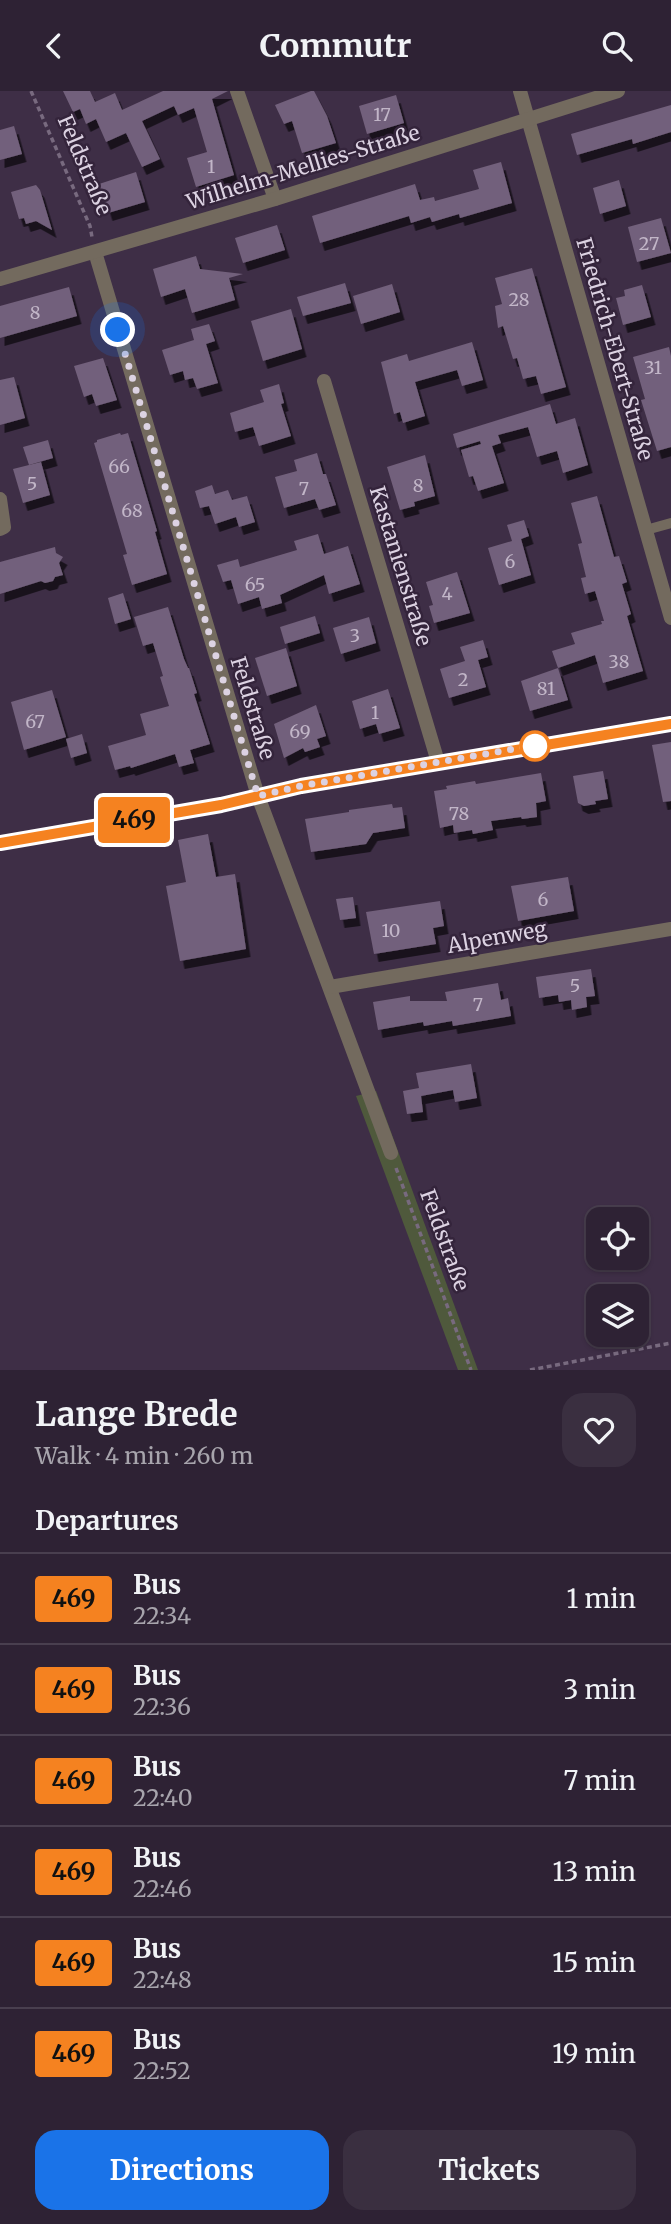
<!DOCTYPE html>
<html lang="en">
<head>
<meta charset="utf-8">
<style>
	body { margin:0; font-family:Merriweather,serif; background:#3a2f40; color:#f1f3f6; height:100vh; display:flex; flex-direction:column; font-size:26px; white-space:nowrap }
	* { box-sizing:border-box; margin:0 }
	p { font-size:23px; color:#a7a4ac }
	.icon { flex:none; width:38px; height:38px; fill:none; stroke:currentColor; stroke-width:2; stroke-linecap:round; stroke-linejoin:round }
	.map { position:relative; height:1279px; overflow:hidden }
	.drawer { display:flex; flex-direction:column; background:#2e2234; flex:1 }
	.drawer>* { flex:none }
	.badge { padding:0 14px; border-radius:5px; font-size:24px; line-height:46px }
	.fabs { position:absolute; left:586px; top:1116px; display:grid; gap:14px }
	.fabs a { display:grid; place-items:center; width:63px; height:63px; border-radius:14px; background:#2e2234; box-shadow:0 2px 5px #0004,0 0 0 2px #493f4f; font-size:35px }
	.you { position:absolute; width:35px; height:35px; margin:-18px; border:5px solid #fff; border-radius:50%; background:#1a73e8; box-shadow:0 0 0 10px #1a73e833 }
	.map>.badge { position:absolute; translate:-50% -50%; box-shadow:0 0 0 4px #fff }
	h2 { padding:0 35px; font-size:26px; line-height:63px }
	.round { display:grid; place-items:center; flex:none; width:74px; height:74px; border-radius:21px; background:#3a2f40 }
	.overview { display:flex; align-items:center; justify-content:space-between; height:119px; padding:0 35px }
	h1 { font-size:33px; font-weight:700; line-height:52px }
	.primary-button { display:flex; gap:14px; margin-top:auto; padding:14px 35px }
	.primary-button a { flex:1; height:80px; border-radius:21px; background:#1a73e8; color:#fff; font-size:28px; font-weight:700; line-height:80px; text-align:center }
	.primary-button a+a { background:#3a2f40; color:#f1f3f6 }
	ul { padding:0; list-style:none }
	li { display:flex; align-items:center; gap:21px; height:91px; padding:0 35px; border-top:2px solid #493f4f }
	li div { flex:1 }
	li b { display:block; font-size:26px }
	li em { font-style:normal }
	li .badge { min-width:77px; font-weight:700; text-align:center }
	header { display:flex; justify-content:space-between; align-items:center; height:91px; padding:0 35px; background:#2e2234; font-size:32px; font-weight:700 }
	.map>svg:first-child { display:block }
	.grass { fill:#4f593c }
	.building { fill:#72607b; filter:url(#shadow) }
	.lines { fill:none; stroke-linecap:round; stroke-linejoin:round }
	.path { stroke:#786a7f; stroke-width:3.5; stroke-dasharray:5 3.5; stroke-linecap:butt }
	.service { stroke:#736a5e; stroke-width:10 }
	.minor { stroke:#736a5e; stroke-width:14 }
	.line-casing { stroke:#fff; stroke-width:16 }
	.line { stroke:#f58220; stroke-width:10 }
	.walk { stroke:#dcd2e2; stroke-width:7; stroke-dasharray:0 12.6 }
	.stop-dot { fill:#fff; stroke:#f58220; stroke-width:3.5 }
	.labels { text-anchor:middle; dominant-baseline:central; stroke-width:5; stroke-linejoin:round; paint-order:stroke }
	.number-label { font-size:18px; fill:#c2b6c8 }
	.street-label { font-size:21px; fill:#dcd2e2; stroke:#34243b }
</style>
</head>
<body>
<header><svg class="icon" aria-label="back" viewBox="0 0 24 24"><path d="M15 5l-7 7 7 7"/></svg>Commutr<svg class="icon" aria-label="search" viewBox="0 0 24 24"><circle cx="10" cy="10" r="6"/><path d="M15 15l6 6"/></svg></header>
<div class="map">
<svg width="671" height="1279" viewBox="0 0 671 1279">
	<defs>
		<filter id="shadow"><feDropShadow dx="4.5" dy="8" stdDeviation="0" flood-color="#0009"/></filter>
	</defs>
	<rect width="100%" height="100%" fill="#3e2e46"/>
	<!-- grass -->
	<path class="grass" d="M 376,1000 L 478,1279 L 458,1279 L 356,1005 Z"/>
	<!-- building -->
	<g class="building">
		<path d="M 63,0 L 90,0 L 95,11 L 115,2 L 122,19 L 163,0 L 228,0 L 212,8 L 234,84 L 196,96 L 187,67 L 207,61 L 194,17 L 178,24 L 174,15 L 142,30 L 160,68 L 142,76 L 126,42 L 106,51 L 96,28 L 86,33 L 80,18 L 73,21 Z"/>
		<path d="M 311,0 L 314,0 L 327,25 L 336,52 L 302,62 L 292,30 L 284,33 L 275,14 Z"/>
		<path d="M 396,4 L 404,32 L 367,43 L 359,15 Z"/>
		<path d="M 671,14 L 671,41 L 633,53 L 632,48 L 577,64 L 571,43 Z"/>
		<path d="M 14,35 L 22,63 L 0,69 L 0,39 Z"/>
		<path d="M 501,71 L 512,112 L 460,127 L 459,123 L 432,131 L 430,126 L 411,132 L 409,125 L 320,152 L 312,125 L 415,93 L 420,109 L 434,106 L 435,110 L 479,98 L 473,79 Z"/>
		<path d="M 136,81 L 145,111 L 108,122 L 99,93 Z"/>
		<path d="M 619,89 L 626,115 L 600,123 L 593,97 Z"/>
		<path d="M 36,94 L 40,99 L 52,139 L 36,130 L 26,133 L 24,127 L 19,128 L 11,101 Z"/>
		<path d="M 661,127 L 671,162 L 637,171 L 628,136 Z"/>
		<path d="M 277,134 L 285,159 L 243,172 L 235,147 Z"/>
		<path d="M 196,165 L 200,178 L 243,183 L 229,187 L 235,209 L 192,222 L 185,198 L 161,206 L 153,178 Z"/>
		<path d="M 532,177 L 566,296 L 541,303 L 536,285 L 523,288 L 517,267 L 513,268 L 503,235 L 498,237 L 495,215 L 502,213 L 495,187 Z"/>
		<path d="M 345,192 L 351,212 L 303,225 L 297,206 Z"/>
		<path d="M 392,193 L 400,221 L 361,233 L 353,205 Z"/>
		<path d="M 642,194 L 651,226 L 623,234 L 616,207 L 625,205 L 624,199 Z"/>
		<path d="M 69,196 L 77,225 L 0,247 L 0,215 Z"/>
		<path d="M 291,218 L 302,258 L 263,270 L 251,230 Z"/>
		<path d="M 209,233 L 215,250 L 206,253 L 218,292 L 197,298 L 193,287 L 185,289 L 183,280 L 170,284 L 162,259 L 194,249 L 191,238 Z"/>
		<path d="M 472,251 L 483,289 L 462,295 L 457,279 L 415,291 L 425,325 L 403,332 L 400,321 L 394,323 L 381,271 L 407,263 L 409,270 Z"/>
		<path d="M 669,256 L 671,265 L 671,356 L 657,360 L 641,309 L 645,308 L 633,266 Z"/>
		<path d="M 103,267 L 117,309 L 96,315 L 92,303 L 84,306 L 74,275 Z"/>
		<path d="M 14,286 L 25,327 L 0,334 L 0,289 Z"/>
		<path d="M 279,293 L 284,312 L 281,313 L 291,345 L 259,355 L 253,336 L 235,341 L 230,322 L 264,311 L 260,299 Z"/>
		<path d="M 550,313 L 556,333 L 575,327 L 588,374 L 563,382 L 557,360 L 537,366 L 528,336 L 498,344 L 501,352 L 492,355 L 504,392 L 478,400 L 473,385 L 469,386 L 461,359 L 481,353 L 480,350 L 457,357 L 453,343 Z"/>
		<path d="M 120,342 L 121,344 L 128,342 L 157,440 L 155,441 L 167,483 L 132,494 L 123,464 L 127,463 L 94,352 L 97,351 L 97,349 Z"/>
		<path d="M 48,349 L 53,367 L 29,374 L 23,356 Z"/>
		<path d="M 317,362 L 323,383 L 326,383 L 336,414 L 319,419 L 315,408 L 284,417 L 275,386 L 297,380 L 294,369 Z"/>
		<path d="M 425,364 L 435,405 L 414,411 L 415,415 L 400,419 L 387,376 Z"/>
		<path d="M 41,371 L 50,404 L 23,412 L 13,378 Z"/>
		<path d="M 212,394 L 215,403 L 228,399 L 232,409 L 247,405 L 255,431 L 239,436 L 236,426 L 215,433 L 209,415 L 200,417 L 195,400 Z"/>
		<path d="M 597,405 L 614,466 L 619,465 L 627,491 L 622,493 L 631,523 L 627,525 L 643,580 L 603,592 L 595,564 L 558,577 L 552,560 L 575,553 L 571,542 L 602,533 L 601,530 L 604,530 L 595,500 L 585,503 L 581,487 L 586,486 L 578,453 L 582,452 L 571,412 Z"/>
		<path d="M 524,429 L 529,445 L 521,448 L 531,484 L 499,494 L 488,457 L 512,450 L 507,434 Z"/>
		<path d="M 318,443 L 324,463 L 348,455 L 360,493 L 329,503 L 324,484 L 280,504 L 282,512 L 262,518 L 259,506 L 238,513 L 231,489 L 223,491 L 217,474 L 238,468 L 240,476 L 297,459 L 294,450 Z"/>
		<path d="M 55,456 L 56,462 L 63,466 L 59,472 L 63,484 L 55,486 L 53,490 L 45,492 L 41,490 L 0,503 L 0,471 Z"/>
		<path d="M 457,481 L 470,522 L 434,532 L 429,515 L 433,514 L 426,491 Z"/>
		<path d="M 123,502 L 131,528 L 115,533 L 108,507 Z"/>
		<path d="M 168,516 L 184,568 L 188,577 L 189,577 L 197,602 L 194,603 L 210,653 L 190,659 L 194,672 L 179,676 L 175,663 L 131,677 L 130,675 L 115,679 L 108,655 L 146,644 L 140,623 L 169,615 L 160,586 L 163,585 L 153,552 L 143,555 L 134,526 Z"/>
		<path d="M 315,525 L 320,542 L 285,553 L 280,536 Z"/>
		<path d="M 369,526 L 376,552 L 341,563 L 333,537 Z"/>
		<path d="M 483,549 L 488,566 L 478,569 L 486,596 L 449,607 L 440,578 L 465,570 L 460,556 Z"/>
		<path d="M 286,557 L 297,595 L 267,605 L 255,567 Z"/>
		<path d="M 558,577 L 568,609 L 530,620 L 521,590 Z"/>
		<path d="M 388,598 L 400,637 L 379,643 L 376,633 L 360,638 L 352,610 Z"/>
		<path d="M 52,599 L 66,646 L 24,659 L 11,611 Z"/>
		<path d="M 316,614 L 326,645 L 317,648 L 320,656 L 305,661 L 303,657 L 284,667 L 274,633 Z"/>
		<path d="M 82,643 L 87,662 L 71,667 L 66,648 Z"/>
		<path d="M 671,651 L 671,710 L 663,711 L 652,654 Z"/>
		<path d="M 603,680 L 608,708 L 595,710 L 596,713 L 584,715 L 578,712 L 573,685 Z"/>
		<path d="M 541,682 L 546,710 L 536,712 L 537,726 L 522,728 L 521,726 L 491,730 L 493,739 L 473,743 L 472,739 L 454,742 L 453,734 L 440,737 L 434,700 L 447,698 L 446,695 L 475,690 L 476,693 Z"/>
		<path d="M 392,713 L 393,717 L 402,716 L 405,737 L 373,742 L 366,753 L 311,761 L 305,728 L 349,721 L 349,719 Z"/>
		<path d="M 208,743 L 216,786 L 235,783 L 246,858 L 180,870 L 166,795 L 186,791 L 178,749 Z"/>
		<path d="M 568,786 L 574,820 L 518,830 L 511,795 Z"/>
		<path d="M 353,806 L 356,827 L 340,829 L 336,808 Z"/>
		<path d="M 440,810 L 444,835 L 433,837 L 436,853 L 374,863 L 366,821 Z"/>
		<path d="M 591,878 L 595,905 L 586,906 L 587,916 L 572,919 L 571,909 L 559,911 L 558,904 L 539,907 L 536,886 Z"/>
		<path d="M 498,892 L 501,909 L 508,907 L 511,925 L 453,935 L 452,930 L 424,935 L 423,931 L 378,939 L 373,911 L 410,905 L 410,910 L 447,910 L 445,901 Z"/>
		<path d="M 471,973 L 477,1007 L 455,1011 L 453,999 L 421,1005 L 423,1021 L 407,1023 L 403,1000 L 419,997 L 416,982 Z"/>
	</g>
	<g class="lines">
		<!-- path -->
		<g class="path">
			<path d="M 31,0 L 90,135 L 92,146"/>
			<path d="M 396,1077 L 471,1279"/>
			<path d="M 530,1279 L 671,1252"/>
		</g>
		<!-- service -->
		<path class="service" d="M 646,439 L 671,432"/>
		<!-- minor -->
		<g class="minor">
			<path d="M 237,0 L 275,108"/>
			<path d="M 520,0 L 671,527"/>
			<path d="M 95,161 L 258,705 L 391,1062"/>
			<path d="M 0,188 L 275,108 L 618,0"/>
			<path d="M 324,290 L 438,671"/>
			<path d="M 0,408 L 4,436 L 0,438"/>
			<path d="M 0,752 L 221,714 L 301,695 L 671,633"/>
			<path d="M 330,896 L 671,838"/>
		</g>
	</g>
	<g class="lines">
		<!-- line casing -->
		<g class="line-casing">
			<path id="line" d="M 0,752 L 221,714 L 301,695 L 671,633"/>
		</g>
		<!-- line -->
		<use href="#line" class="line"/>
		<!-- walk -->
		<path class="walk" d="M 118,239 L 258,705 L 301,695 L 537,654 L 535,655"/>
	</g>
	<!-- markers -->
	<circle class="stop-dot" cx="535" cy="655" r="14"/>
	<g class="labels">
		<!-- number labels -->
		<g class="number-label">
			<text x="382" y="23">17</text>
			<text x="211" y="75">1</text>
			<text x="649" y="152">27</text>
			<text x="519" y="208">28</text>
			<text x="35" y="221">8</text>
			<text x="653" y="276">31</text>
			<text x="119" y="375">66</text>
			<text x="32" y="392">5</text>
			<text x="418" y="394">8</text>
			<text x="304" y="397">7</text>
			<text x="132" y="419">68</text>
			<text x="510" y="470">6</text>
			<text x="255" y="493">65</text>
			<text x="447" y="502">4</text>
			<text x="355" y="544">3</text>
			<text x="619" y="570">38</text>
			<text x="463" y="588">2</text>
			<text x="546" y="597">81</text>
			<text x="375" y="621">1</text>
			<text x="35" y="630">67</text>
			<text x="300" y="640">69</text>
			<text x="459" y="722">78</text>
			<text x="543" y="808">6</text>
			<text x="391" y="839">10</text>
			<text x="575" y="894">5</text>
			<text x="478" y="913">7</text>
		</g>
		<!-- street labels -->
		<g class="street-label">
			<text transform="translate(85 74) rotate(67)">Feldstraße</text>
			<text transform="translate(303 76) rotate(-17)">Wilhelm-Mellies-Straße</text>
			<text transform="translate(615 258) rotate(74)">Friedrich-Ebert-Straße</text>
			<text transform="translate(401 475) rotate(73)">Kastanienstraße</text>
			<text transform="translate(253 617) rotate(73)">Feldstraße</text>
			<text transform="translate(497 846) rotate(-10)">Alpenweg</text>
			<text transform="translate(445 1149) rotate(70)">Feldstraße</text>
		</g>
	</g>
</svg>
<div class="fabs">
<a><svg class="icon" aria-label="locate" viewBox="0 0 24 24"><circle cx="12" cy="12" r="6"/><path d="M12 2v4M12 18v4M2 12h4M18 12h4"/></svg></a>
<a><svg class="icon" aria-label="layers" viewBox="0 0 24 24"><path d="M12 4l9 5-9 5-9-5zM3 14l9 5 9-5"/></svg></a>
</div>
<div class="you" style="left:118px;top:239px"></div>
<b class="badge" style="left:134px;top:729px;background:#f58220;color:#111">469</b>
</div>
<section class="drawer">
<div class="overview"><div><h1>Lange Brede</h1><p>Walk · 4 min · 260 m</p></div><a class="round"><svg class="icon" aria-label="heart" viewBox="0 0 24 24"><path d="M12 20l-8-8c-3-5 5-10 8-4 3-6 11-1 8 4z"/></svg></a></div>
<h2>Departures</h2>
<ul>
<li><span class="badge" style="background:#f58220;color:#111">469</span><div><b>Bus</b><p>22:34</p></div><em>1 min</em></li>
<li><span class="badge" style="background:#f58220;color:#111">469</span><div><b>Bus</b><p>22:36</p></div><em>3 min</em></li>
<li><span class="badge" style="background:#f58220;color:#111">469</span><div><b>Bus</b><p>22:40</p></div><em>7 min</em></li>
<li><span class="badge" style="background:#f58220;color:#111">469</span><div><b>Bus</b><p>22:46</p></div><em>13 min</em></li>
<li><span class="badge" style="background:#f58220;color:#111">469</span><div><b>Bus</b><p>22:48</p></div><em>15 min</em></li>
<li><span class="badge" style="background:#f58220;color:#111">469</span><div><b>Bus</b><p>22:52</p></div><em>19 min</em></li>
</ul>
<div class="primary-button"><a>Directions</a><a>Tickets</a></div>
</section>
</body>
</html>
